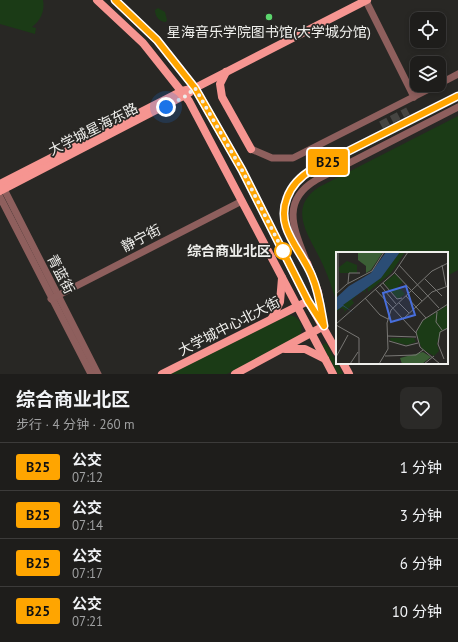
<!DOCTYPE html>
<html lang="zh">
<head>
<meta charset="utf-8">
<style>
	body { margin:0; font-family:"PT Sans","Noto Sans SC",sans-serif; background:#2b2a28; color:#f1f3f6; height:100vh; display:flex; flex-direction:column; font-size:15px; white-space:nowrap }
	* { box-sizing:border-box; margin:0 }
	p { font-size:13px; color:#a1a2a3 }
	.icon { flex:none; width:22px; height:22px; fill:none; stroke:currentColor; stroke-width:2; stroke-linecap:round; stroke-linejoin:round }
	.map { position:relative; height:374px; overflow:hidden }
	.sheet { display:flex; flex-direction:column; background:#1e1d1b; flex:1 }
	.sheet>* { flex:none }
	.badge { padding:0 8px; border-radius:3px; font-size:14px; line-height:26px }
	.controls { position:absolute; left:410px; top:12px; display:grid; gap:8px }
	.controls a { display:grid; place-items:center; width:36px; height:36px; border-radius:8px; background:#1e1d1b; box-shadow:0 2px 6px #0003,0 0 0 1px #3c3b3a; font-size:20px }
	.you { position:absolute; width:20px; height:20px; margin:-10px; border:3px solid #fff; border-radius:50%; background:#1a73e8; box-shadow:0 0 0 6px #1a73e833 }
	.map>.badge { position:absolute; translate:-50% -50%; box-shadow:0 0 0 2px #fff }
	.round { display:grid; place-items:center; flex:none; width:42px; height:42px; border-radius:8px; background:#2b2a28 }
	.overview { display:flex; align-items:center; justify-content:space-between; height:68px; padding:0 16px }
	h1 { font-size:19px; font-weight:700; line-height:30px }
	ul { padding:0; list-style:none }
	li { display:flex; align-items:center; gap:12px; height:48px; padding:0 16px; border-top:1px solid #3c3b3a }
	li div { flex:1 }
	li b { display:block; font-size:15px }
	li em { font-style:normal }
	li .badge { min-width:44px; font-weight:700; text-align:center }
	.map>svg:first-child { display:block }
	.green { fill:#1b3b16 }
	.lines { fill:none; stroke-linecap:round; stroke-linejoin:round }
	.major-tunnel { stroke:#464542; stroke-width:8; stroke-dasharray:8 4; stroke-linecap:butt }
	.minor { stroke:#8e5f5d; stroke-width:7 }
	.major { stroke:#f69591; stroke-width:8 }
	.line-casing { stroke:#fff; stroke-width:9 }
	.line { stroke:#ffa500; stroke-width:6 }
	.walk { stroke:#efefec; stroke-width:4; stroke-dasharray:0 7.2 }
	.poi-dot { fill:#5cd56d; stroke:#282724; stroke-width:1.5 }
	.stop-dot { fill:#fff; stroke:#ffa500; stroke-width:2 }
	.labels { text-anchor:middle; dominant-baseline:central; stroke-width:3.5; stroke-linejoin:round; paint-order:stroke }
	.poi-label { font-size:14px; fill:#efefec; stroke:#282724 }
	.street-label { font-size:14px; fill:#efefec; stroke:#282724 }
	.stop-label { font-size:14px; font-weight:bold; fill:#efefec; stroke:#282724; text-anchor:end }
	.inset-road { fill:none; stroke:#787774; stroke-width:1 }
	.view { fill:#476edc; fill-opacity:0.15; stroke:#476edc; stroke-width:2 }
	.inset-edge { fill:none; stroke:#efefec; stroke-width:2 }
</style>
</head>
<body>
<div class="map">
<svg width="458" height="374" viewBox="0 0 458 374">
	<rect width="100%" height="100%" fill="#282724"/>
	<!-- green -->
	<g class="green">
		<path d="M 0,0 L 43,0 C 45,11 41,20 32,27 L 36,28 L 35,34 L 0,24 Z"/>
		<path d="M 158,8 L 165,12 L 167,20 L 166,22 C 159,22 155,16 155,10 Z"/>
		<path d="M 458,116 L 458,270 L 447,276 L 447,253 L 337,253 L 337,304 C 333,291 329,278 323,265 C 311,238 285,209 319,187 Z"/>
		<path d="M 289,315 C 300,316 306,329 298,338 L 227,374 L 170,374 Z"/>
		<path d="M 326,343 L 343,374 L 338,374 L 322,345 Z"/>
	</g>
	<g class="lines">
		<!-- major-tunnel -->
		<g class="major-tunnel">
			<path d="M 381,125 L 408,111"/>
			<path d="M 385,133 L 412,119"/>
		</g>
		<!-- minor -->
		<g class="minor">
			<path d="M 366,1 L 414,97"/>
			<path d="M 439,84 L 458,74"/>
			<path d="M 251,149 L 272,158 L 293,158 L 437,85"/>
			<path d="M 0,187 L 4,189 L 98,374"/>
			<path d="M 0,197 L 91,374"/>
			<path d="M 307,263 C 295,231 279,202 316,180 L 458,107"/>
			<path d="M 51,299 L 242,201"/>
		</g>
		<!-- major -->
		<g class="major">
			<path d="M 97,0 L 143,43 L 189,101 L 333,374"/>
			<path d="M 115,0 L 157,40 L 195,88 L 242,170 L 308,301 L 337,352"/>
			<path d="M 226,72 L 220,84 L 222,97 L 251,149"/>
			<path d="M 0,184 L 182,91 L 195,88 L 367,0"/>
			<path d="M 0,191 L 189,93"/>
			<path d="M 307,263 L 318,292 L 323,323"/>
			<path d="M 272,318 L 280,302 L 282,278"/>
			<path d="M 285,349 L 305,349 L 325,359"/>
			<path d="M 343,363 L 349,374"/>
			<path d="M 162,374 L 308,301"/>
			<path d="M 235,374 L 324,326"/>
		</g>
	</g>
	<g class="lines">
		<!-- line casing -->
		<g class="line-casing">
			<path id="line" d="M 115,0 L 157,40 L 195,88 L 242,170 L 308,301 L 324,326 C 321,309 319,292 312,276 C 301,249 275,228 287,198 C 292,184 301,176 313,169 L 458,96"/>
		</g>
		<!-- line -->
		<use href="#line" class="line"/>
		<!-- walk -->
		<path class="walk" d="M 166,107 L 186,96 L 195,88 L 242,170 L 283,251"/>
	</g>
	<!-- markers -->
	<circle class="poi-dot" cx="269" cy="17" r="4"/>
	<circle class="stop-dot" cx="283" cy="251" r="8"/>
	<g class="labels">
		<!-- poi labels -->
		<g class="poi-label">
			<text x="269" y="32">星海音乐学院图书馆(大学城分馆)</text>
		</g>
		<!-- street labels -->
		<g class="street-label">
			<text transform="translate(93 129) rotate(-27)">大学城星海东路</text>
			<text transform="translate(141 238) rotate(-27)">静宁街</text>
			<text transform="translate(61 274) rotate(63)">青蓝街</text>
			<text transform="translate(229 326) rotate(-27)">大学城中心北大街</text>
		</g>
		<!-- stop labels -->
		<g class="stop-label">
			<text x="271" y="251">综合商业北区</text>
		</g>
	</g>
	<!-- overview -->
	<g transform="translate(336 252)">
		<rect width="112" height="112" fill="#282724"/>
		<path d="M 64,0 L 69,0 L 55,21 L 32,40 L 32,35 L 29,38 L 30,42 L 28,39 L 24,40 L 16,48 L 18,51 L 0,68 L 9,59 L 6,56 L 0,60 L 0,59 L 22,40 L 44,27 ZM 11,9 L 21,13 L 21,21 L 4,21 L 2,16 ZM 59,22 L 67,30 L 62,34 L 69,42 L 62,47 L 48,31 ZM 112,53 L 112,76 L 105,79 L 101,92 L 103,99 L 98,104 L 86,97 L 80,82 L 85,70 ZM 54,86 L 78,86 L 80,90 L 71,93 L 55,89 Z" fill="#1b3b16"/>
		<path d="M 22,0 L 47,0 L 35,18 L 30,21 L 30,14 L 22,8 ZM 87,100 L 95,105 L 86,112 L 66,112 L 64,106 Z" fill="#3b5f35"/>
		<path d="M 50,0 L 64,0 L 45,26 L 7,53 L 18,61 L 7,54 L 0,59 L 0,46 L 13,34 L 35,21 Z" fill="#2b4d75"/>
		<path class="inset-road" d="M 63,13 L 103,56M 106,13 L 110,34M 58,20 L 75,38M 89,27 L 106,44M 12,31 L 13,21 L 24,21M 47,31 L 61,47 L 66,46M 44,33 L 60,52M 39,37 L 80,81M 76,39 L 86,49M 2,40 L 2,0M 0,42 L 11,32 L 36,19 L 48,0M 70,44 L 90,66M 29,46 L 44,63 L 52,67M 63,51 L 73,61M 101,60 L 100,70 L 106,78M 67,67 L 96,40 L 112,34M 0,72 L 58,21 L 72,0M 0,73 L 23,86 L 23,112M 51,84 L 80,85M 53,89 L 70,94 L 82,91M 49,104 L 80,103 L 87,98M 0,105 L 12,83M 108,107 L 102,92 L 104,80 L 112,76M 14,112 L 22,100M 43,112 L 52,97 L 51,71 L 55,58 L 96,19 L 112,11M 88,112 L 98,104M 104,112 L 84,95 L 80,80 L 87,68 L 112,52"/>
		<path class="view" d="M 70,34 L 79,63 L 55,70 L 47,41 Z"/>
		<rect width="112" height="112" class="inset-edge"/>
	</g>
</svg>
<div class="controls">
<a><svg class="icon" aria-label="locate" viewBox="0 0 24 24"><circle cx="12" cy="12" r="6"/><path d="M12 2v4M12 18v4M2 12h4M18 12h4"/></svg></a>
<a><svg class="icon" aria-label="layers" viewBox="0 0 24 24"><path d="M12 4l9 5-9 5-9-5zM3 14l9 5 9-5"/></svg></a>
</div>
<div class="you" style="left:166px;top:107px"></div>
<b class="badge" style="left:328px;top:162px;background:#ffa500;color:#111">B25</b>
</div>
<section class="sheet">
<div class="overview"><div><h1>综合商业北区</h1><p>步行 · 4 分钟 · 260 m</p></div><a class="round"><svg class="icon" aria-label="heart" viewBox="0 0 24 24"><path d="M12 20l-8-8c-3-5 5-10 8-4 3-6 11-1 8 4z"/></svg></a></div>
<ul>
<li><span class="badge" style="background:#ffa500;color:#111">B25</span><div><b>公交</b><p>07:12</p></div><em>1 分钟</em></li>
<li><span class="badge" style="background:#ffa500;color:#111">B25</span><div><b>公交</b><p>07:14</p></div><em>3 分钟</em></li>
<li><span class="badge" style="background:#ffa500;color:#111">B25</span><div><b>公交</b><p>07:17</p></div><em>6 分钟</em></li>
<li><span class="badge" style="background:#ffa500;color:#111">B25</span><div><b>公交</b><p>07:21</p></div><em>10 分钟</em></li>
</ul>
</section>
</body>
</html>
